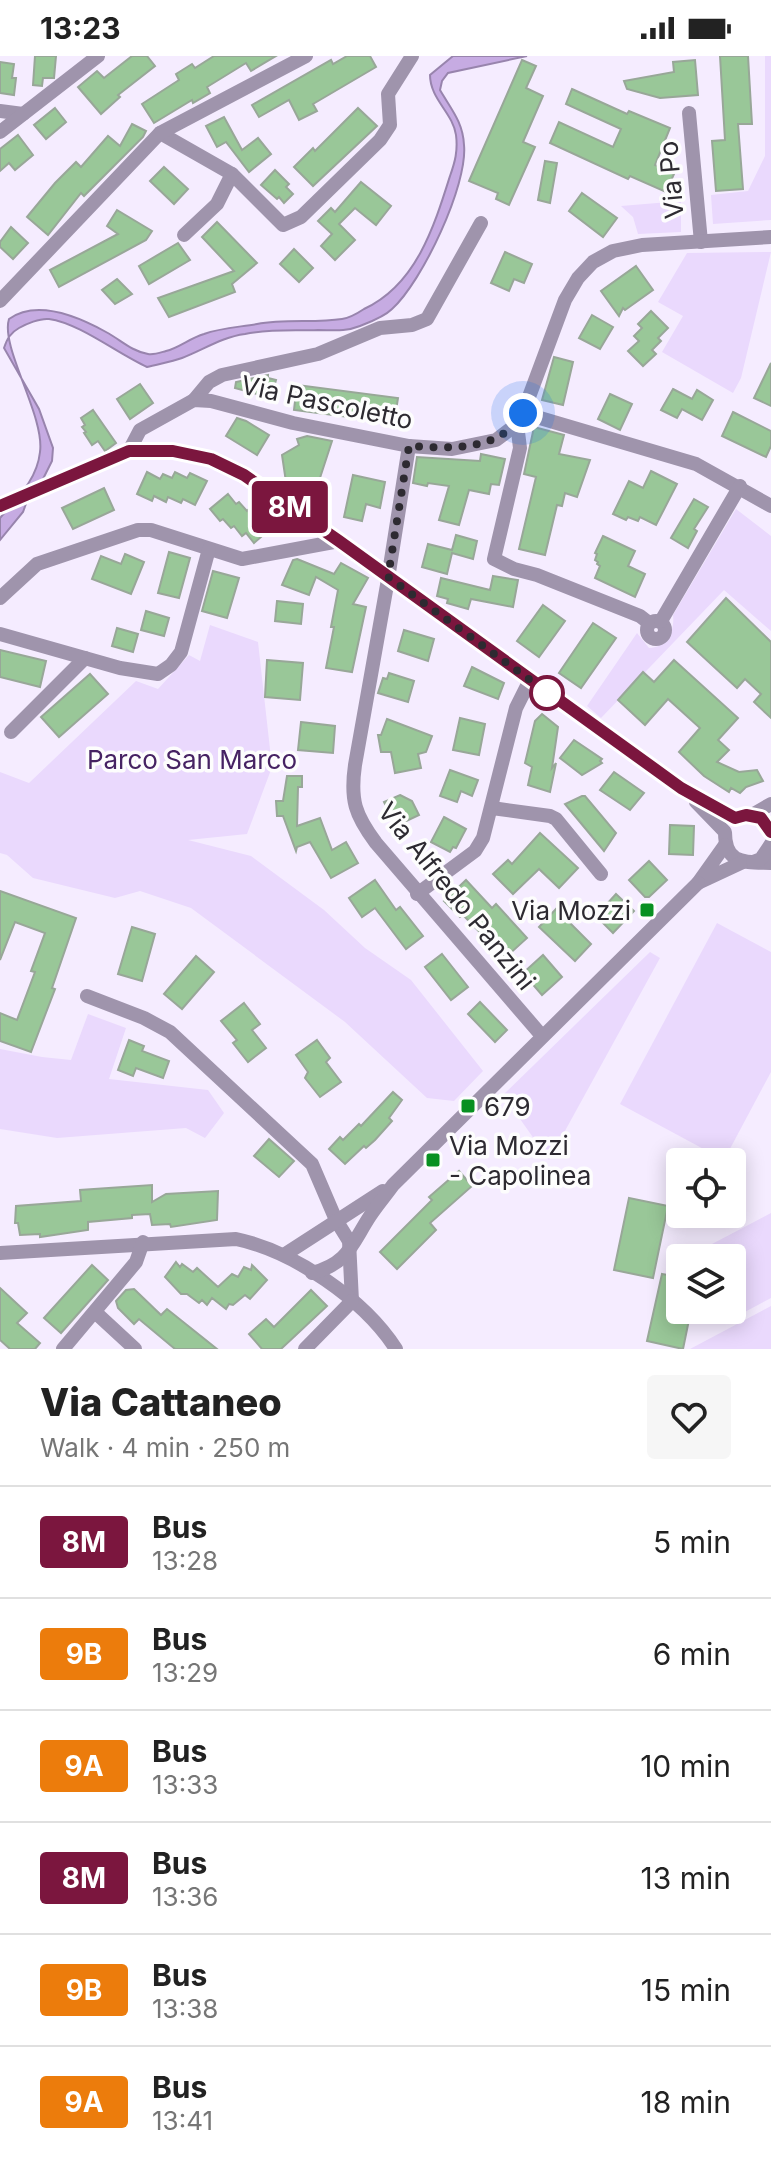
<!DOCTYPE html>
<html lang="en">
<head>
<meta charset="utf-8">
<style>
	body { margin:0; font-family:Inter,sans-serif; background:#f6f6f6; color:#222; height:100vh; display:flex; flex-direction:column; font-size:30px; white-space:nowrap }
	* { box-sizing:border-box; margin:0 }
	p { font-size:26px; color:#767676 }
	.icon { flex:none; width:44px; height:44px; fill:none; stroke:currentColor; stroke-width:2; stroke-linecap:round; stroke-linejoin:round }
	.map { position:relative; height:1293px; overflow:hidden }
	.side { display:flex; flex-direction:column; background:#fff; flex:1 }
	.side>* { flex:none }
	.badge { padding:0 16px; border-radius:6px; font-size:28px; line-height:52px }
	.tools { position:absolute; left:666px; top:1092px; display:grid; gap:16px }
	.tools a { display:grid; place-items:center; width:80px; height:80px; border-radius:8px; background:#fff; box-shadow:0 4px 20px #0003; font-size:40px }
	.you { position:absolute; width:40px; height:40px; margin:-20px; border:6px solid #fff; border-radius:50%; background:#1a73e8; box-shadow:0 0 0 12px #1a73e833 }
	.map>.badge { position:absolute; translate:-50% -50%; box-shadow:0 0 0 4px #fff }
	.round { display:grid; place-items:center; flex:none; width:84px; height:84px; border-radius:8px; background:#f6f6f6 }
	.summary { display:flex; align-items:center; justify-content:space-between; height:136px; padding:0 40px }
	h1 { font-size:38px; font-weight:800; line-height:60px }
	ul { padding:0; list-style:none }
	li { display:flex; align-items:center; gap:24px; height:112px; padding:0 40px; border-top:2px solid #e0e0e0 }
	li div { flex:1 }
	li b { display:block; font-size:30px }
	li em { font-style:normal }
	li .badge { min-width:88px; font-weight:700; text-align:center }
	.status { display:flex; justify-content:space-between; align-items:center; height:56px; padding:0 40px; background:#fff; direction:ltr }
	.status svg { height:22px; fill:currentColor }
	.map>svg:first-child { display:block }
	.green { fill:#ead9fd }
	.water { fill:#c6abe2; stroke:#9884ad; stroke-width:2 }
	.building { fill:#99c798; stroke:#98a798; stroke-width:2 }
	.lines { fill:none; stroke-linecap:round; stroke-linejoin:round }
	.minor { stroke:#9f94ac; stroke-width:14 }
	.line-casing { stroke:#fff; stroke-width:18 }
	.line { stroke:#7b163e; stroke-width:12 }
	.walk { stroke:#2d2a31; stroke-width:8; stroke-dasharray:0 14.4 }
	.stop-dot { fill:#fff; stroke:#7b163e; stroke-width:4 }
	.poi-dot { fill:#089021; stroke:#fdfdfd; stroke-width:3 }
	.labels { text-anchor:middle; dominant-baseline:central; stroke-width:7; stroke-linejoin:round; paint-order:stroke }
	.street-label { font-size:26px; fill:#2d2a31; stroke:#fdfdfd }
	.park-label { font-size:26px; fill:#462263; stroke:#fdfdfd }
	.poi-label { font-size:26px; fill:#2d2a31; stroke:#fdfdfd; text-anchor:start }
</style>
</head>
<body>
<div class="status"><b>13:23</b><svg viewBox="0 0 49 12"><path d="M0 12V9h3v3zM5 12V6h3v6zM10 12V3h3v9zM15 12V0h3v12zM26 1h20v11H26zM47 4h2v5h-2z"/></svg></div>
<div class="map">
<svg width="771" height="1293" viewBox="0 0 771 1293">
	<rect width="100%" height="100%" fill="#f5ecff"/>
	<!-- green -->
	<g class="green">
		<path d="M 765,0 L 771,0 L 771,164 L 713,168 L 711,139 L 748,135 L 765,100 Z"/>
		<path d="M 681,145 L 681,176 L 638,178 L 633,161 L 621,150 Z"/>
		<path d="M 771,196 L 741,322 L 733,337 L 662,296 L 683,260 L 658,246 L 687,197 Z"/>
		<path d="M 736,453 L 771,480 L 771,575 L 724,534 L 601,662 L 587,650 L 637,577 L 649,592 C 667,592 675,575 673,559 Z"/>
		<path d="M 210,569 L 258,586 L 272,711 L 247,778 L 188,784 L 251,800 L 324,854 L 365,892 L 411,924 L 483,1015 L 454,1045 L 427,1042 L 345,966 L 191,852 L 140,835 L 115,842 L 33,822 L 7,799 L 0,797 L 0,716 L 29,727 L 136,625 L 158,633 L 189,599 L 200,605 Z"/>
		<path d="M 717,867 L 771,896 L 771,1016 L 724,1104 L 620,1048 Z"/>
		<path d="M 650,896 L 660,902 L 549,1104 L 503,1039 Z"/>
		<path d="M 88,958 L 126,972 L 109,1023 L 208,1034 L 224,1057 L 205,1082 L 186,1072 L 57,1082 L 0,1073 L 0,993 L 42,1001 L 71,1004 Z"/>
		<path d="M 771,1157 L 771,1242 L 724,1267 L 718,1254 L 732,1254 L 732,1202 L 689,1200 Z"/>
		<path d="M 771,1250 L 771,1293 L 690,1293 Z"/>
	</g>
	<!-- water -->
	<path class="water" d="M 453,0 L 527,0 L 448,17 L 442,25 L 440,34 C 451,53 463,66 464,89 C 468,129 422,226 392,253 C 384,261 370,266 360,270 C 345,276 333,274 318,274 C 294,275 268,273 245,278 C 222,281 203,294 182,302 C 171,306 158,308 147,311 C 118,298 79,267 49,263 C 40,262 26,268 19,272 C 10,277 7,283 4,292 L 39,353 L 53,392 L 52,405 L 42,425 L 27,445 L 23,456 L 0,484 L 0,462 C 17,442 37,424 40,396 C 45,360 0,291 9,263 C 37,243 79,261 106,276 C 121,284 131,295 148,298 C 154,299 159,297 166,295 C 179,292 190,282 204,278 C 220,272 240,271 257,268 C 285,263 316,267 342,263 C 349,262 358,257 364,253 C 416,229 434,171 450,120 C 455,106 458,95 456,79 C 453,57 430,43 430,19 Z"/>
	<!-- building -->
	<g class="building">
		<path d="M 35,0 L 56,0 L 54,22 L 43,22 L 42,30 L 33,29 Z"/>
		<path d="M 132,0 L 147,0 L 155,10 L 118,39 L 120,41 L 101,58 L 78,31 L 97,15 L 104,22 Z"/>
		<path d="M 214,0 L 276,0 L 251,15 L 246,7 L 207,31 L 210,37 L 193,47 L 192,44 L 154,67 L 142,48 L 179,24 L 176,18 L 192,8 L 195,12 Z"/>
		<path d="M 347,0 L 370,0 L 376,11 L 313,48 L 317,55 L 299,64 L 289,44 L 259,61 L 252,49 L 331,4 L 333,8 Z"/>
		<path d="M 720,0 L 748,0 L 752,68 L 738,68 L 743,133 L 716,135 L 712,85 L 725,84 Z"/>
		<path d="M 522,4 L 536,10 L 526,32 L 543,40 L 523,86 L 535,91 L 509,149 L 496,143 L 498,137 L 469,125 Z"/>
		<path d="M 695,4 L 698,39 L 660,42 L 627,33 L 624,25 L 674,16 L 673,6 Z"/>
		<path d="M 0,6 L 14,8 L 12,22 L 16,22 L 14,39 L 0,37 Z"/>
		<path d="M 572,33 L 627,58 L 629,55 L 670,72 L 655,109 L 674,118 L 666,136 L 630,120 L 628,123 L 550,87 L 559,66 L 613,91 L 621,73 L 566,48 Z"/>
		<path d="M 55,52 L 66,66 L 46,83 L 34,69 Z"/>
		<path d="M 358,52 L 377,70 L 313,130 L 294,111 L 313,92 L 315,95 Z"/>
		<path d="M 224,61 L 242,94 L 258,82 L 271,98 L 249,116 L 226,86 L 217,91 L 206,70 Z"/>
		<path d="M 132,68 L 146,75 L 143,81 L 84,140 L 81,137 L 48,179 L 27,161 L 55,127 L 76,106 L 81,111 L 108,80 L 120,90 Z"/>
		<path d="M 18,79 L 33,99 L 15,114 L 9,107 L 0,115 L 0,93 Z"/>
		<path d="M 545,105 L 557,107 L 550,147 L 538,144 Z"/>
		<path d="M 164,111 L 188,133 L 174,148 L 150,125 Z"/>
		<path d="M 275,114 L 289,128 L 286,131 L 293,138 L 284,147 L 279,141 L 277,143 L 261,129 Z"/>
		<path d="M 361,126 L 391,150 L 376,169 L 355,152 L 339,168 L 355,184 L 335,204 L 321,190 L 332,178 L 318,165 L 331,152 L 335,156 Z"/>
		<path d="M 582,137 L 617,162 L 603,181 L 569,155 Z"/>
		<path d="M 117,154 L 152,175 L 146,184 L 59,231 L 50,214 L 118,178 L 107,170 Z"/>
		<path d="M 217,166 L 257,207 L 232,228 L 235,236 L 169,261 L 158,242 L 234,215 L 202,181 Z"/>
		<path d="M 11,171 L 28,187 L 13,203 L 0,191 L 0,186 Z"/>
		<path d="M 178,187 L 190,204 L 149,228 L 139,210 Z"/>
		<path d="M 294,193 L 313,212 L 299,226 L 280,208 Z"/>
		<path d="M 505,196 L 532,208 L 524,227 L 514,223 L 509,235 L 491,227 Z"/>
		<path d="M 636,210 L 653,234 L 625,254 L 623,252 L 619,260 L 601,235 Z"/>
		<path d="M 117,223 L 132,238 L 115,248 L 102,234 Z"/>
		<path d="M 651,255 L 668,272 L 658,282 L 661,285 L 652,294 L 656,298 L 643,310 L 628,295 L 639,285 L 634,280 L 642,272 L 638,268 Z"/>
		<path d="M 592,259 L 613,271 L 600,293 L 579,282 Z"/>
		<path d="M 554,301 L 573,306 L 563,349 L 542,344 Z"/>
		<path d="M 771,307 L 771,350 L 754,342 Z"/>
		<path d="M 268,319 L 268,322 L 276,324 L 271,342 L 235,332 L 236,326 Z"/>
		<path d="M 140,328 L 153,347 L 130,363 L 117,343 Z"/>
		<path d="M 297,329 L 398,342 L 394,367 L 294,354 Z"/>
		<path d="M 673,333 L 692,343 L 697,334 L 713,344 L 702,364 L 682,353 L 677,362 L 661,354 Z"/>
		<path d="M 610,338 L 632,348 L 620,374 L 598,363 Z"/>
		<path d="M 93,354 L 116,387 L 105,395 L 98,385 L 92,389 L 84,377 L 86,376 L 82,371 L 85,369 L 81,362 Z"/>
		<path d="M 733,356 L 771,375 L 771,390 L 766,401 L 722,380 Z"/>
		<path d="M 237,362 L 246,365 L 269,379 L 257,399 L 226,380 Z"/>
		<path d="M 534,371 L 564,379 L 559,398 L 590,404 L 577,441 L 565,437 L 562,450 L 557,449 L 545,499 L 519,493 L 536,421 L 524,418 Z"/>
		<path d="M 307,380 L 332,385 L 317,431 L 296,423 L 286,426 L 282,399 L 299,389 L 297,383 Z"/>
		<path d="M 481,398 L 505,403 L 499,429 L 491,428 L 489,438 L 469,434 L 459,469 L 439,464 L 449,430 L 428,427 L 427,430 L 413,427 L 417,401 L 480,405 Z"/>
		<path d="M 651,415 L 677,428 L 656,469 L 640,461 L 638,465 L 628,461 L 626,464 L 613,458 L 629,425 L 643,432 Z"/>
		<path d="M 147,416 L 160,423 L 163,418 L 172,422 L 175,416 L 187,422 L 190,417 L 207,425 L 195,449 L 183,443 L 181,447 L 168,441 L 166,446 L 154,440 L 152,445 L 137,438 Z"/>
		<path d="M 353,419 L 385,426 L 380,452 L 366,448 L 362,465 L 344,461 Z"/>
		<path d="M 104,432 L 114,454 L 73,473 L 62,452 Z"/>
		<path d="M 228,438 L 236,448 L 239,446 L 247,455 L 251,451 L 259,461 L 264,456 L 275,469 L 254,487 L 246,477 L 242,480 L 234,470 L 231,472 L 223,463 L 220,465 L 210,453 Z"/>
		<path d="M 694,443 L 708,451 L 694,473 L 697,475 L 688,492 L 671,482 Z"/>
		<path d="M 456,479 L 477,485 L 473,503 L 452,497 L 447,518 L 422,511 L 428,488 L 452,494 Z"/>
		<path d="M 603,480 L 635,495 L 628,510 L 645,518 L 635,541 L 595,522 L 600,510 L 597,508 L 598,506 L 595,504 L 597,498 L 595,497 Z"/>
		<path d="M 169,496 L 190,502 L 179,542 L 158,537 Z"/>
		<path d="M 125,498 L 144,506 L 131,538 L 92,523 L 101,500 L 121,508 Z"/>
		<path d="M 297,503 L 334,518 L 341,507 L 368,522 L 353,548 L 366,551 L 352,616 L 326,612 L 334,571 L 331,571 L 338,534 L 316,521 L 309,539 L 282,529 L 293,504 Z"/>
		<path d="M 213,515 L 239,522 L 227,562 L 202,555 Z"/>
		<path d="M 493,520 L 518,524 L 513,551 L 471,543 L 468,553 L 447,547 L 448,543 L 437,540 L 441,522 L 490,534 Z"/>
		<path d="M 726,542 L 771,586 L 771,662 L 754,646 L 761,638 L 745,623 L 737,632 L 687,586 Z"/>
		<path d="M 277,545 L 303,548 L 301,568 L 275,565 Z"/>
		<path d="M 543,549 L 565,565 L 539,601 L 517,585 Z"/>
		<path d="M 146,555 L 169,562 L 164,580 L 141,574 Z"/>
		<path d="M 593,567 L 616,582 L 581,632 L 559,617 Z"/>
		<path d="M 117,572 L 138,578 L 133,596 L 112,590 Z"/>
		<path d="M 404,574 L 434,583 L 428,605 L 398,595 Z"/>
		<path d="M 0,594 L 46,605 L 40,631 L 0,621 Z"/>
		<path d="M 267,604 L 303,607 L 300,644 L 265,641 Z"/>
		<path d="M 674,604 L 738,662 L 718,684 L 729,694 L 717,706 L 739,716 L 757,714 L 763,725 L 746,731 L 740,737 L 731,732 L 729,736 L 704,720 L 679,696 L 700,672 L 668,643 L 645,669 L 618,644 L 643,616 L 654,626 Z"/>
		<path d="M 472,611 L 504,627 L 498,643 L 464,630 Z"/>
		<path d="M 389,617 L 414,625 L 408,646 L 378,637 L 383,622 L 387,623 Z"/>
		<path d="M 90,618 L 108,638 L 59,681 L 41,661 Z"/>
		<path d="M 542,658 L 558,671 L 552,712 L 556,707 L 550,736 L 528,729 L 532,711 L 525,707 L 535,665 Z"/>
		<path d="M 460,662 L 485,668 L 479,699 L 453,694 Z"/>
		<path d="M 387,663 L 432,680 L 426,696 L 418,698 L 421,712 L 395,717 L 391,696 L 381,696 L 378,679 L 381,679 Z"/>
		<path d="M 301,666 L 335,670 L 333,697 L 298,694 Z"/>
		<path d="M 574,684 L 602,703 L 600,705 L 602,707 L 582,719 L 560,702 Z"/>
		<path d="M 450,714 L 478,724 L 472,740 L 461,735 L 457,746 L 440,740 Z"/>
		<path d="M 614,716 L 644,737 L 630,754 L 600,734 Z"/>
		<path d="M 287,720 L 302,720 L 302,731 L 298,731 L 297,770 L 320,762 L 332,794 L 346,786 L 358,807 L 331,822 L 310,786 L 297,791 L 296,795 L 283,760 L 277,760 L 276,745 L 283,745 Z"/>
		<path d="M 400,739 L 412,745 L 419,759 L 396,770 L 384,746 Z"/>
		<path d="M 582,740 L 585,740 L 616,777 L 604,795 L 565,748 Z"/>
		<path d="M 444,761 L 466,773 L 456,792 L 453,791 L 450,796 L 431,786 Z"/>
		<path d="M 670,769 L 694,770 L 693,799 L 669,798 Z"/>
		<path d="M 540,777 L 578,812 L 559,832 L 539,813 L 513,838 L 493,818 L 508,804 L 512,808 Z"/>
		<path d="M 649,805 L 667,824 L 649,841 L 645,841 L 629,824 Z"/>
		<path d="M 375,824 L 396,854 L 400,851 L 423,880 L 406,893 L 375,852 L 362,861 L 349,842 Z"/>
		<path d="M 466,824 L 492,852 L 496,848 L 527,882 L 505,902 L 463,859 L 460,861 L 444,845 Z"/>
		<path d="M 0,835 L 76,862 L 52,932 L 55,933 L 31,996 L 0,985 L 0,957 L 17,964 L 35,916 L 31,915 L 45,877 L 15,866 L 0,904 Z"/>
		<path d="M 616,838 L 634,855 L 613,877 L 596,860 Z"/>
		<path d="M 556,853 L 591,888 L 575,905 L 539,871 Z"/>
		<path d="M 132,871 L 155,878 L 142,925 L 118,918 Z"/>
		<path d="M 442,898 L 468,931 L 451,944 L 425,911 Z"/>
		<path d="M 543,899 L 562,921 L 542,939 L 523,917 Z"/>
		<path d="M 196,900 L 214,916 L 182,953 L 164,938 Z"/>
		<path d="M 480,946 L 507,974 L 495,986 L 468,958 Z"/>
		<path d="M 244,947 L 260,968 L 252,974 L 266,992 L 248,1006 L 233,987 L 237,984 L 221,965 Z"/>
		<path d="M 129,984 L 144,990 L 142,995 L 169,1005 L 163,1022 L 136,1012 L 133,1020 L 118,1014 Z"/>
		<path d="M 317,984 L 330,1002 L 326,1006 L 341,1026 L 320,1041 L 305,1022 L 308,1016 L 296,999 Z"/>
		<path d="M 393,1036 L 402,1044 L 389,1062 L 392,1065 L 375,1084 L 366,1092 L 364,1090 L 345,1108 L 329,1093 L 340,1081 L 343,1084 L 359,1068 L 361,1070 Z"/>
		<path d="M 269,1083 L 294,1105 L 279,1121 L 254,1100 Z"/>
		<path d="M 459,1115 L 472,1130 L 430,1167 L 436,1174 L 397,1213 L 380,1196 L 432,1144 L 429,1141 Z"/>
		<path d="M 152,1129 L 152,1146 L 166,1138 L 218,1135 L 217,1164 L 171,1171 L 170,1168 L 152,1169 L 150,1158 L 132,1159 L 132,1162 L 88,1166 L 88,1174 L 40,1181 L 40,1178 L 20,1179 L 18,1167 L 15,1167 L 16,1150 L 81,1145 L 80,1134 Z"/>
		<path d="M 629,1142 L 668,1150 L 653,1222 L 614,1214 Z"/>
		<path d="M 176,1206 L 180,1211 L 182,1208 L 193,1216 L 197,1212 L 218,1231 L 232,1218 L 238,1221 L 244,1211 L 251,1214 L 252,1209 L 267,1224 L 250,1243 L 245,1239 L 233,1249 L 229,1248 L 226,1253 L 212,1242 L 207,1249 L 202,1244 L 199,1247 L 187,1238 L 181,1238 L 165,1221 Z"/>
		<path d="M 92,1209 L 108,1224 L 61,1277 L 44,1262 Z"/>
		<path d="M 662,1218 L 680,1221 L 680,1254 L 691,1254 L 683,1293 L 647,1285 Z"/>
		<path d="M 0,1232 L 27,1257 L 17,1267 L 40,1287 L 35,1293 L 10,1293 L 0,1284 Z"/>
		<path d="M 134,1233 L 161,1259 L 167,1253 L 217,1293 L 175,1293 L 139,1263 L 134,1268 L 118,1252 L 116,1245 L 126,1234 Z"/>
		<path d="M 311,1234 L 327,1250 L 281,1293 L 262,1293 L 249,1278 L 266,1263 L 274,1271 Z"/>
	</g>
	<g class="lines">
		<!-- minor -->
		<g class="minor">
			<path d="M 0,55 L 23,58"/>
			<path d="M 689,57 L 701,186"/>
			<path d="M 0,76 L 98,0"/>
			<path d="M 160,77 L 232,118 L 283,169 L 301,161 L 380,84 L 390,69 L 388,38 L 412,0"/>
			<path d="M 184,179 L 217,148 L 232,118"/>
			<path d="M 0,245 L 160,77 L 306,0"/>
			<path d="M 194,344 L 209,326 L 222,319 L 318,298 L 380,272 L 412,269 L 427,263 L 481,167"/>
			<path d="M 523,357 L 696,408 L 771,450"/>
			<path d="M 517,368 L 520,392 L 494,503 L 514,513 L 537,519 L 640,560 L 649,567"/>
			<path d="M 409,390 L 387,529 L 355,709 C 350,744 355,759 376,787 L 542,980"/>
			<path d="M 129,395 L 140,374 L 194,344 L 211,345 L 293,367 L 409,390 L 452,393 L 496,384 L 517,368 L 523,357 L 565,244 L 578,222 L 593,206 L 613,195 L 642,189 L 771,181"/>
			<path d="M 0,450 L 129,395 L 173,395 L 211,403 L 244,419 L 681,732 L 735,762 L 746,759 L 761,762 L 771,777"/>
			<path d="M 0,542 L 37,508 L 138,474 L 151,474 L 242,503 L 339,485"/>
			<circle cx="656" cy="574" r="9"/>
			<path d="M 661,565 L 740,430"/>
			<path d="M 0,578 L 120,612 L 158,618 L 171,609 L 181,596 L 209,493"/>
			<path d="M 11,676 L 85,602"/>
			<path d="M 696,746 L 725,776 C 725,809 745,806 771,807"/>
			<path d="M 492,752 L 550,760 L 556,763 L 601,818"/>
			<path d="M 752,759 L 771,748"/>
			<path d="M 725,789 L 698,827 L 743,806"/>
			<path d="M 753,806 L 761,803 L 771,788"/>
			<path d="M 417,838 L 475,795 L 483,782 L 516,652 L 530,624"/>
			<path d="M 87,940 L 144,962 L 170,976 L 312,1108 L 336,1164 L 349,1185 L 352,1245"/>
			<path d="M 0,1197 L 236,1183 C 293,1195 364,1243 396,1293"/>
			<path d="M 284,1199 L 383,1135"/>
			<path d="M 312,1217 C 349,1207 351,1189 370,1160 C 377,1149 386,1139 393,1129 L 698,827"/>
			<path d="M 95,1256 L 135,1293"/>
			<path d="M 63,1293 L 136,1206 L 143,1186"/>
			<path d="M 305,1293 L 352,1245"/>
		</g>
	</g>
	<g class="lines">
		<!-- line casing -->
		<g class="line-casing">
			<path id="line" d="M 0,450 L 129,395 L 173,395 L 211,403 L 244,419 L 339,485 L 681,732 L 735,762 L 746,759 L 761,762 L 771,776"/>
		</g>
		<!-- line -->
		<use href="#line" class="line"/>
		<!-- walk -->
		<path class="walk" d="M 523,357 C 499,397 449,392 409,390 L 388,521 L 555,642 L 547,637"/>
	</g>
	<!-- markers -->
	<circle class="stop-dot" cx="547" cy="637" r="16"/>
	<g class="poi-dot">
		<rect x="639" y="846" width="16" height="16" rx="4"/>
		<rect x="460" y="1042" width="16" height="16" rx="4"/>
		<rect x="425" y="1096" width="16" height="16" rx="4"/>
	</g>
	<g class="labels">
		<!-- street labels -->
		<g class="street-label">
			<text transform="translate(671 124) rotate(-95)">Via Po</text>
			<text transform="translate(327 346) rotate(12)">Via Pascoletto</text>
			<text transform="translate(457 840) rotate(51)">Via Alfredo Panzini</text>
		</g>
		<!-- park labels -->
		<g class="park-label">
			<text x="192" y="703">Parco San Marco</text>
		</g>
		<!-- poi labels -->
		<g class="poi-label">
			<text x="631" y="854" text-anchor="end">Via Mozzi</text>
			<text x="484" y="1050">679</text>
			<text x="449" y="1089">Via Mozzi<tspan x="449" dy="30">- Capolinea</tspan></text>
		</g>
	</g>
</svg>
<div class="tools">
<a><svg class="icon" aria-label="locate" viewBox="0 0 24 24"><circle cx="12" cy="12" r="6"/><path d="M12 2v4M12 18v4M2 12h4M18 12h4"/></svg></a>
<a><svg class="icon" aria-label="layers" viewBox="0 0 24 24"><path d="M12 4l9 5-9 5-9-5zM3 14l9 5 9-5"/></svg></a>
</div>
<div class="you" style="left:523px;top:357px"></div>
<b class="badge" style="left:290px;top:451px;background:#7b163e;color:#fff">8M</b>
</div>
<section class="side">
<div class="summary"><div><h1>Via Cattaneo</h1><p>Walk · 4 min · 250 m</p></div><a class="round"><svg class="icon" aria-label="heart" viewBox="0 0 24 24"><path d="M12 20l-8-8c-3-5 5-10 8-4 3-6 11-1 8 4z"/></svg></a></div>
<ul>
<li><span class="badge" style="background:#7b163e;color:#fff">8M</span><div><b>Bus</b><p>13:28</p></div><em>5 min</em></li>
<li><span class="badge" style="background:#ec7c0c;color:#fff">9B</span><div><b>Bus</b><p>13:29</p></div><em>6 min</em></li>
<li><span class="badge" style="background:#ec7c0c;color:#fff">9A</span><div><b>Bus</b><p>13:33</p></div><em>10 min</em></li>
<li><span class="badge" style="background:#7b163e;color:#fff">8M</span><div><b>Bus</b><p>13:36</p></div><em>13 min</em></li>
<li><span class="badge" style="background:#ec7c0c;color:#fff">9B</span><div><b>Bus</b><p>13:38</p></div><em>15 min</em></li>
<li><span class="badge" style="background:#ec7c0c;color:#fff">9A</span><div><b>Bus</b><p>13:41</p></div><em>18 min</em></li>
</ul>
</section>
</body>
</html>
